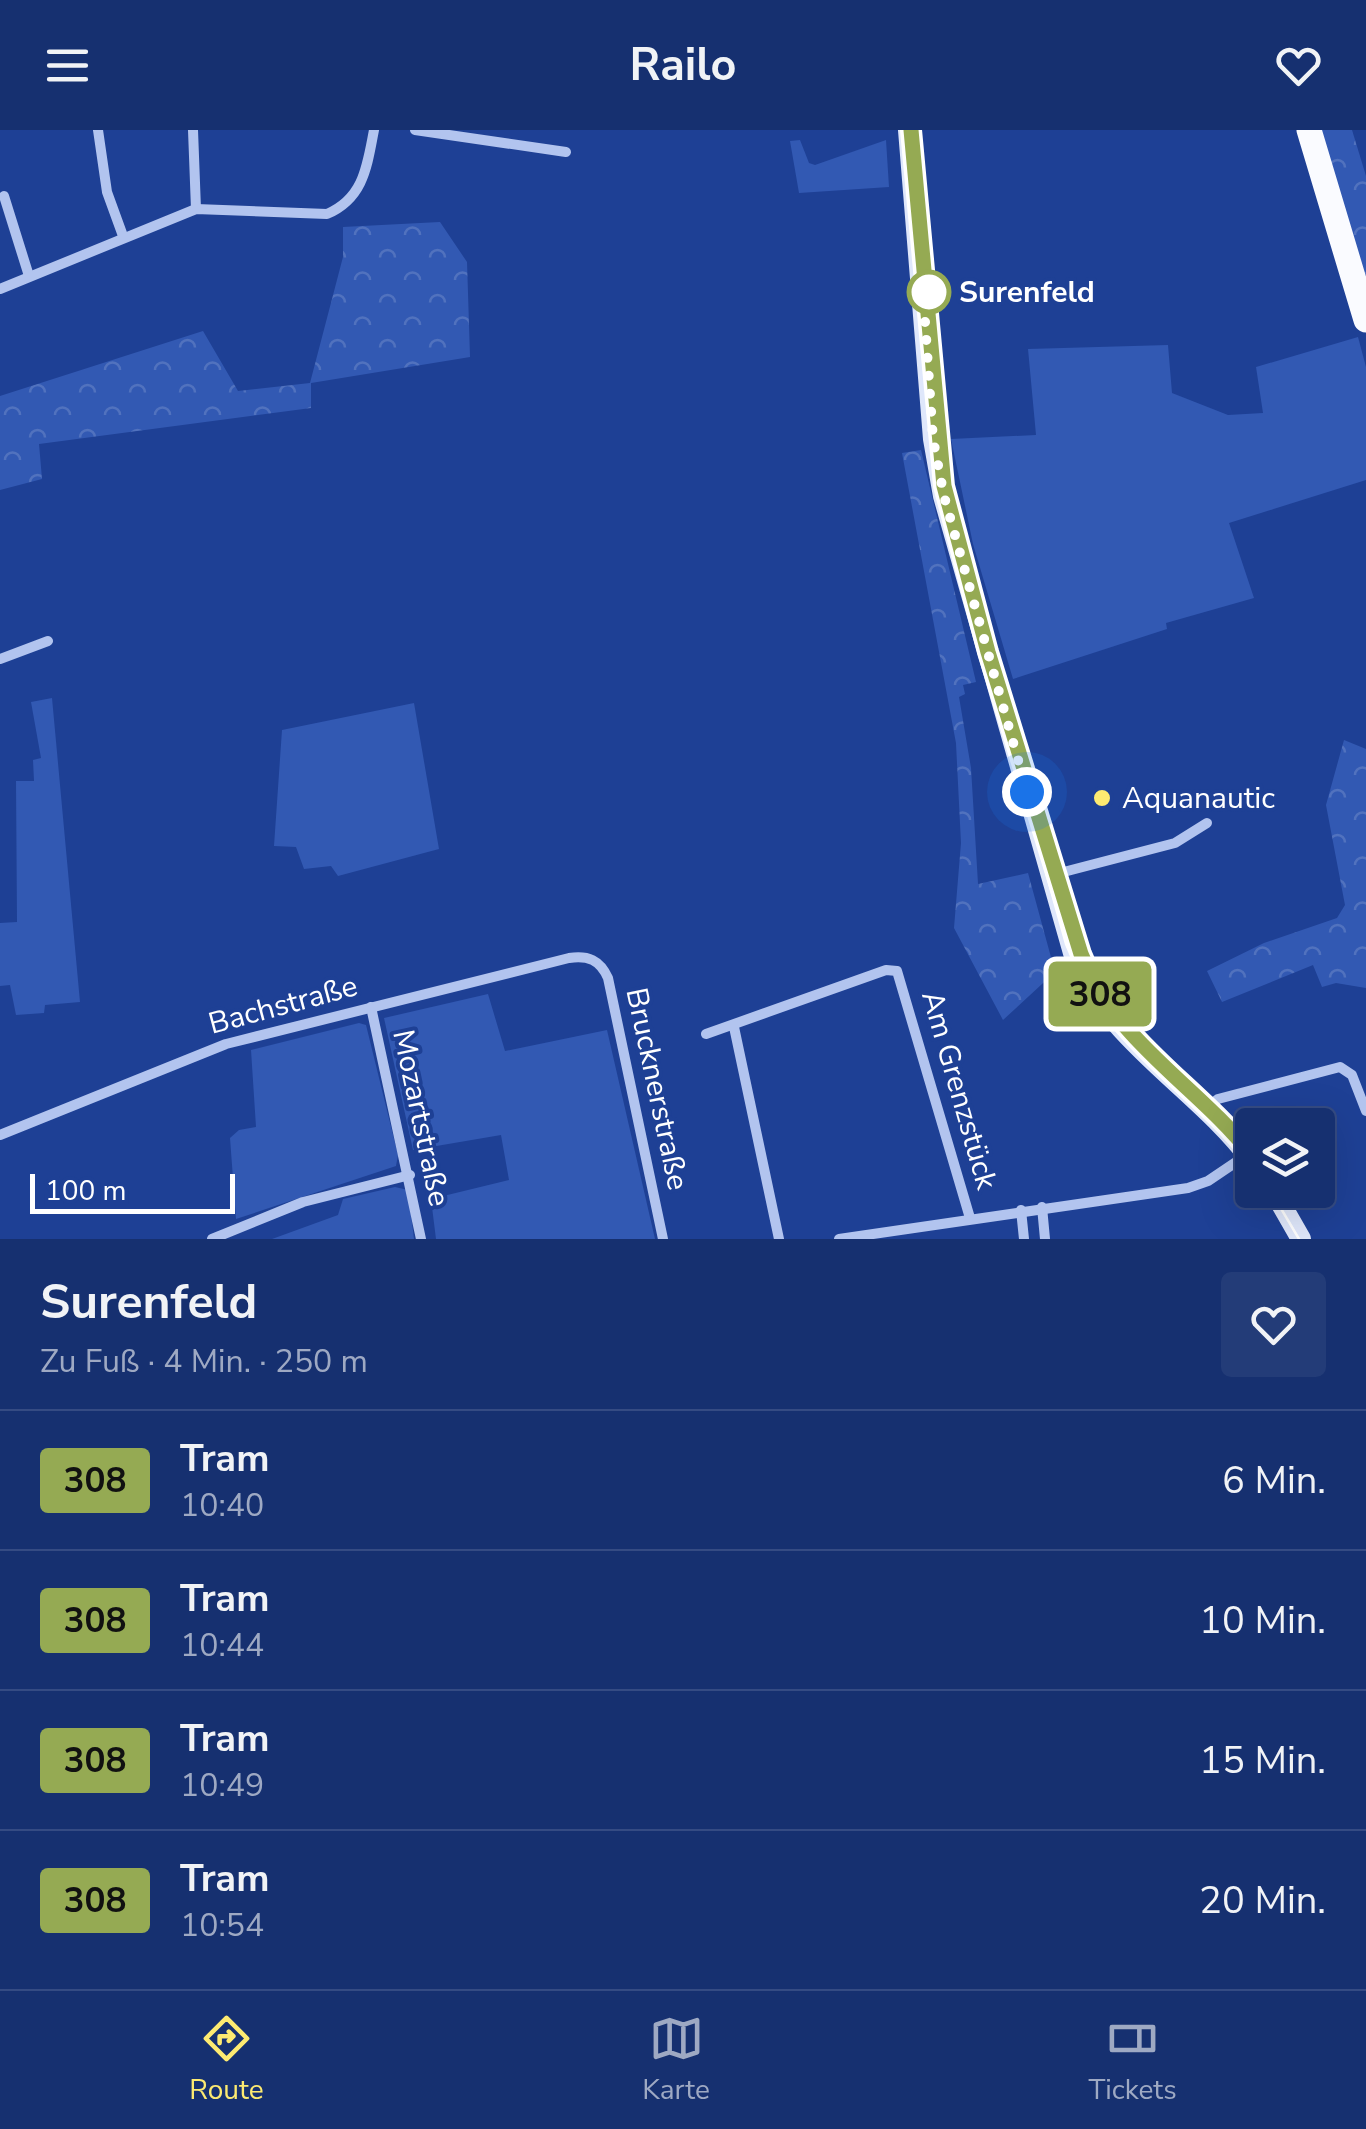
<!DOCTYPE html>
<html lang="de">
<head>
<meta charset="utf-8">
<style>
	body { margin:0; font-family:"Nunito Sans",sans-serif; background:#233c78; color:#f1f3f6; height:100vh; display:flex; flex-direction:column; font-size:38px; white-space:nowrap }
	* { box-sizing:border-box; margin:0 }
	p { font-size:32px; color:#9ea9c3 }
	.icon { flex:none; width:55px; height:55px; fill:none; stroke:currentColor; stroke-width:2; stroke-linecap:round; stroke-linejoin:round }
	.map { position:relative; height:1109px; overflow:hidden }
	.panel { display:flex; flex-direction:column; background:#163070; flex:1 }
	.panel>* { flex:none }
	.badge { padding:0 20px; border-radius:8px; font-size:35px; line-height:65px }
	.fabs { position:absolute; left:1235px; top:978px; display:grid; gap:20px }
	.fabs a { display:grid; place-items:center; width:100px; height:100px; border-radius:10px; background:#163070; box-shadow:0 10px 40px #0002,0 0 0 2px #354b83; font-size:50px }
	.scale { position:absolute; left:30px; bottom:25px; width:205px; box-sizing:border-box; padding-left:10px; border:5px solid #fff; border-top:0; font-size:28px; line-height:35px; white-space:nowrap; color:#fff; -webkit-text-stroke:8px #1e4095; paint-order:stroke }
	.you { position:absolute; width:50px; height:50px; margin:-25px; border:8px solid #fff; border-radius:50%; background:#1a73e8; box-shadow:0 0 0 15px #1a73e833 }
	.map>.badge { position:absolute; translate:-50% -50%; box-shadow:0 0 0 5px #fff }
	.round { display:grid; place-items:center; flex:none; width:105px; height:105px; border-radius:10px; background:#233c78 }
	.head { display:flex; align-items:center; justify-content:space-between; height:170px; padding:0 40px }
	h1 { font-size:48px; font-weight:700; line-height:75px }
	ul { padding:0; list-style:none }
	li { display:flex; align-items:center; gap:30px; height:140px; padding:0 40px; border-top:2px solid #354b83 }
	li div { flex:1 }
	li b { display:block; font-size:38px }
	li em { font-style:normal }
	li .badge { min-width:110px; font-weight:700; text-align:center }
	header { display:flex; justify-content:space-between; align-items:center; height:130px; padding:0 40px; background:#163070; font-size:45px; font-weight:700 }
	.menu { display:flex; justify-content:space-around; align-items:center; height:140px; border-top:2px solid #354b83; background:#163070; font-size:28px; color:#9ea9c3 }
	.menu a { display:grid; justify-items:center; gap:5px }
	.menu .selected { color:#fdea71 }
	.map>svg:first-child { display:block }
	.green { fill:#3259b3 }
	.forest { fill:url(#forest-crowns) }
	.lines { fill:none; stroke-linecap:round; stroke-linejoin:round }
	.street { stroke:#b2c4ef; stroke-width:10 }
	.secondary { stroke:#dfe7fb; stroke-width:20 }
	.primary { stroke:#fafbff; stroke-width:25 }
	.tram { stroke:#fff; stroke-width:2.5 }
	.line-casing { stroke:#fff; stroke-width:22 }
	.line { stroke:#95aa53; stroke-width:15 }
	.walk { stroke:#fff; stroke-width:10; stroke-dasharray:0 18 }
	.stop-dot { fill:#fff; stroke:#95aa53; stroke-width:5 }
	.poi-dot { fill:#fdea71; stroke:#1e4095; stroke-width:4 }
	.labels { text-anchor:middle; dominant-baseline:central; stroke-width:8; stroke-linejoin:round; paint-order:stroke }
	.stop-label { font-size:30px; font-weight:bold; fill:#fff; stroke:#1e4095; text-anchor:start }
	.poi-label { font-size:30px; fill:#fff; stroke:#1e4095; text-anchor:start }
	.street-label { font-size:30px; fill:#fff; stroke:#1e4095 }
</style>
</head>
<body>
<header><svg class="icon" aria-label="menu" viewBox="0 0 24 24"><path d="M4 6h16M4 12h16M4 18h16"/></svg>Railo<svg class="icon" aria-label="heart" viewBox="0 0 24 24"><path d="M12 20l-8-8c-3-5 5-10 8-4 3-6 11-1 8 4z"/></svg></header>
<div class="map">
<svg width="1366" height="1109" viewBox="0 0 1366 1109">
	<defs>
		<pattern id="forest-crowns" width="20" height="18" patternUnits="userSpaceOnUse" patternTransform="scale(2.5)"><rect width="20" height="18" fill="#3259b3"/><path d="M2 6a3 3 0 1 1 6 0M12 15a3 3 0 1 1 6 0" fill="none" stroke="#5172be"/></pattern>
	</defs>
	<rect width="100%" height="100%" fill="#1e4095"/>
	<!-- green -->
	<g class="green">
		<path d="M 800,10 L 809,33 L 815,35 L 886,10 L 889,57 L 799,63 L 790,11 Z"/>
		<path d="M 1358,207 L 1366,237 L 1366,350 L 1229,393 L 1254,468 L 1166,493 L 1167,499 L 1013,549 L 973,414 L 951,309 L 1036,305 L 1028,219 L 1168,215 L 1172,263 L 1228,285 L 1263,283 L 1256,237 Z"/>
		<path d="M 52,568 L 80,872 L 45,875 L 44,883 L 16,885 L 10,855 L 0,856 L 0,793 L 17,792 L 16,651 L 34,651 L 33,630 L 41,628 L 31,572 Z"/>
		<path d="M 414,573 L 439,719 L 338,746 L 331,736 L 304,739 L 296,717 L 274,716 L 282,600 Z"/>
		<path d="M 488,864 L 505,921 L 607,900 L 655,1109 L 436,1109 L 431,1069 L 509,1050 L 501,1005 L 413,1020 L 384,888 Z"/>
		<path d="M 359,893 L 366,895 L 398,1025 L 396,1036 L 236,1089 L 230,1008 L 239,1000 L 256,997 L 251,920 Z"/>
		<path d="M 395,1057 L 408,1060 L 414,1109 L 272,1109 L 338,1085 L 343,1069 Z"/>
	</g>
	<!-- forest -->
	<g class="forest">
		<path d="M 1319,0 L 1352,0 L 1366,46 L 1366,159 Z"/>
		<path d="M 440,92 L 467,132 L 470,227 L 311,253 L 311,278 L 39,314 L 42,349 L 0,360 L 0,266 L 203,201 L 238,261 L 310,253 L 343,127 L 343,97 Z"/>
		<path d="M 921,320 L 976,552 L 963,555 L 965,564 L 959,567 L 971,638 L 978,754 L 1028,743 L 1055,842 L 1003,890 L 954,798 L 961,713 L 956,613 L 902,323 Z"/>
		<path d="M 1344,610 L 1366,619 L 1366,858 L 1336,853 L 1322,857 L 1313,835 L 1222,872 L 1207,841 L 1264,813 L 1337,788 L 1345,775 L 1326,675 Z"/>
	</g>
	<g class="lines">
		<!-- street -->
		<g class="street">
			<path d="M 98,0 L 107,62 L 123,106"/>
			<path d="M 193,0 L 196,79"/>
			<path d="M 415,0 L 566,22"/>
			<path d="M 4,66 L 29,146"/>
			<path d="M 0,159 L 196,79 L 327,84 C 364,68 367,36 374,0"/>
			<path d="M 0,529 L 48,511"/>
			<path d="M 1052,745 L 1175,713 L 1207,693"/>
			<path d="M 371,877 L 421,1109"/>
			<path d="M 734,897 L 779,1109"/>
			<path d="M 706,904 L 886,840 L 897,841 L 970,1088"/>
			<path d="M 1206,978 L 1218,969 L 1340,937 L 1352,945 L 1366,981"/>
			<path d="M 0,1005 L 226,914 L 569,828 C 588,825 600,830 608,848 L 663,1109"/>
			<path d="M 1042,1077 L 1045,1109"/>
			<path d="M 1021,1080 L 1024,1109"/>
			<path d="M 212,1109 L 303,1072 L 410,1045"/>
			<path d="M 839,1109 L 1188,1058 L 1208,1051 L 1248,1024"/>
		</g>
		<!-- secondary -->
		<g class="secondary">
			<path d="M 908,0 L 933,309 L 943,366 L 1073,823 C 1108,913 1196,956 1252,1031"/>
			<path d="M 1273,1060 L 1301,1109"/>
		</g>
		<!-- primary -->
		<path class="primary" d="M 1309,0 L 1366,190"/>
		<!-- tram -->
		<g class="tram">
			<path d="M 905,0 L 938,356 L 1066,814 C 1102,909 1191,958 1252,1035"/>
			<path d="M 1270,1060 L 1299,1109"/>
		</g>
	</g>
	<g class="lines">
		<!-- line casing -->
		<g class="line-casing">
			<path id="line" d="M 911,0 L 944,356 L 988,522 L 1081,824 C 1114,911 1197,955 1252,1025"/>
		</g>
		<!-- line -->
		<use href="#line" class="line"/>
		<!-- walk -->
		<path class="walk" d="M 929,162 L 923,162 L 933,309 L 944,366 L 1027,662"/>
	</g>
	<!-- markers -->
	<circle class="stop-dot" cx="929" cy="162" r="20"/>
	<circle class="poi-dot" cx="1102" cy="668" r="10"/>
	<g class="labels">
		<!-- stop labels -->
		<g class="stop-label">
			<text x="959" y="162">Surenfeld</text>
		</g>
		<!-- poi labels -->
		<g class="poi-label">
			<text x="1122" y="668">Aquanautic</text>
		</g>
		<!-- street labels -->
		<g class="street-label">
			<text transform="translate(283 875) rotate(-15)">Bachstraße</text>
			<text transform="translate(657 959) rotate(78)">Brucknerstraße</text>
			<text transform="translate(959 960) rotate(74)">Am Grenzstück</text>
			<text transform="translate(421 988) rotate(78)">Mozartstraße</text>
		</g>
	</g>
</svg>
<div class="fabs">
<a><svg class="icon" aria-label="layers" viewBox="0 0 24 24"><path d="M12 4l9 5-9 5-9-5zM3 14l9 5 9-5"/></svg></a>
</div>
<div class="scale">100 m</div>
<div class="you" style="left:1027px;top:662px"></div>
<b class="badge" style="left:1100px;top:864px;background:#95aa53;color:#111">308</b>
</div>
<section class="panel">
<div class="head"><div><h1>Surenfeld</h1><p>Zu Fuß · 4 Min. · 250 m</p></div><a class="round"><svg class="icon" aria-label="heart" viewBox="0 0 24 24"><path d="M12 20l-8-8c-3-5 5-10 8-4 3-6 11-1 8 4z"/></svg></a></div>
<ul>
<li><span class="badge" style="background:#95aa53;color:#111">308</span><div><b>Tram</b><p>10:40</p></div><em>6 Min.</em></li>
<li><span class="badge" style="background:#95aa53;color:#111">308</span><div><b>Tram</b><p>10:44</p></div><em>10 Min.</em></li>
<li><span class="badge" style="background:#95aa53;color:#111">308</span><div><b>Tram</b><p>10:49</p></div><em>15 Min.</em></li>
<li><span class="badge" style="background:#95aa53;color:#111">308</span><div><b>Tram</b><p>10:54</p></div><em>20 Min.</em></li>
</ul>
</section>
<nav class="menu">
<a class="selected"><svg class="icon" aria-label="directions" viewBox="0 0 24 24"><path d="M12 3l9 9-9 9-9-9zM9 14v-3h6M13 9l2 2-2 2"/></svg>Route</a>
<a><svg class="icon" aria-label="map" viewBox="0 0 24 24"><path d="M3 6l6-2 6 2 6-2v14l-6 2-6-2-6 2zM9 4v14M15 6v14"/></svg>Karte</a>
<a><svg class="icon" aria-label="tickets" viewBox="0 0 24 24"><path d="M3 7h18v10H3zM15 7v10"/></svg>Tickets</a>
</nav>
</body>
</html>
